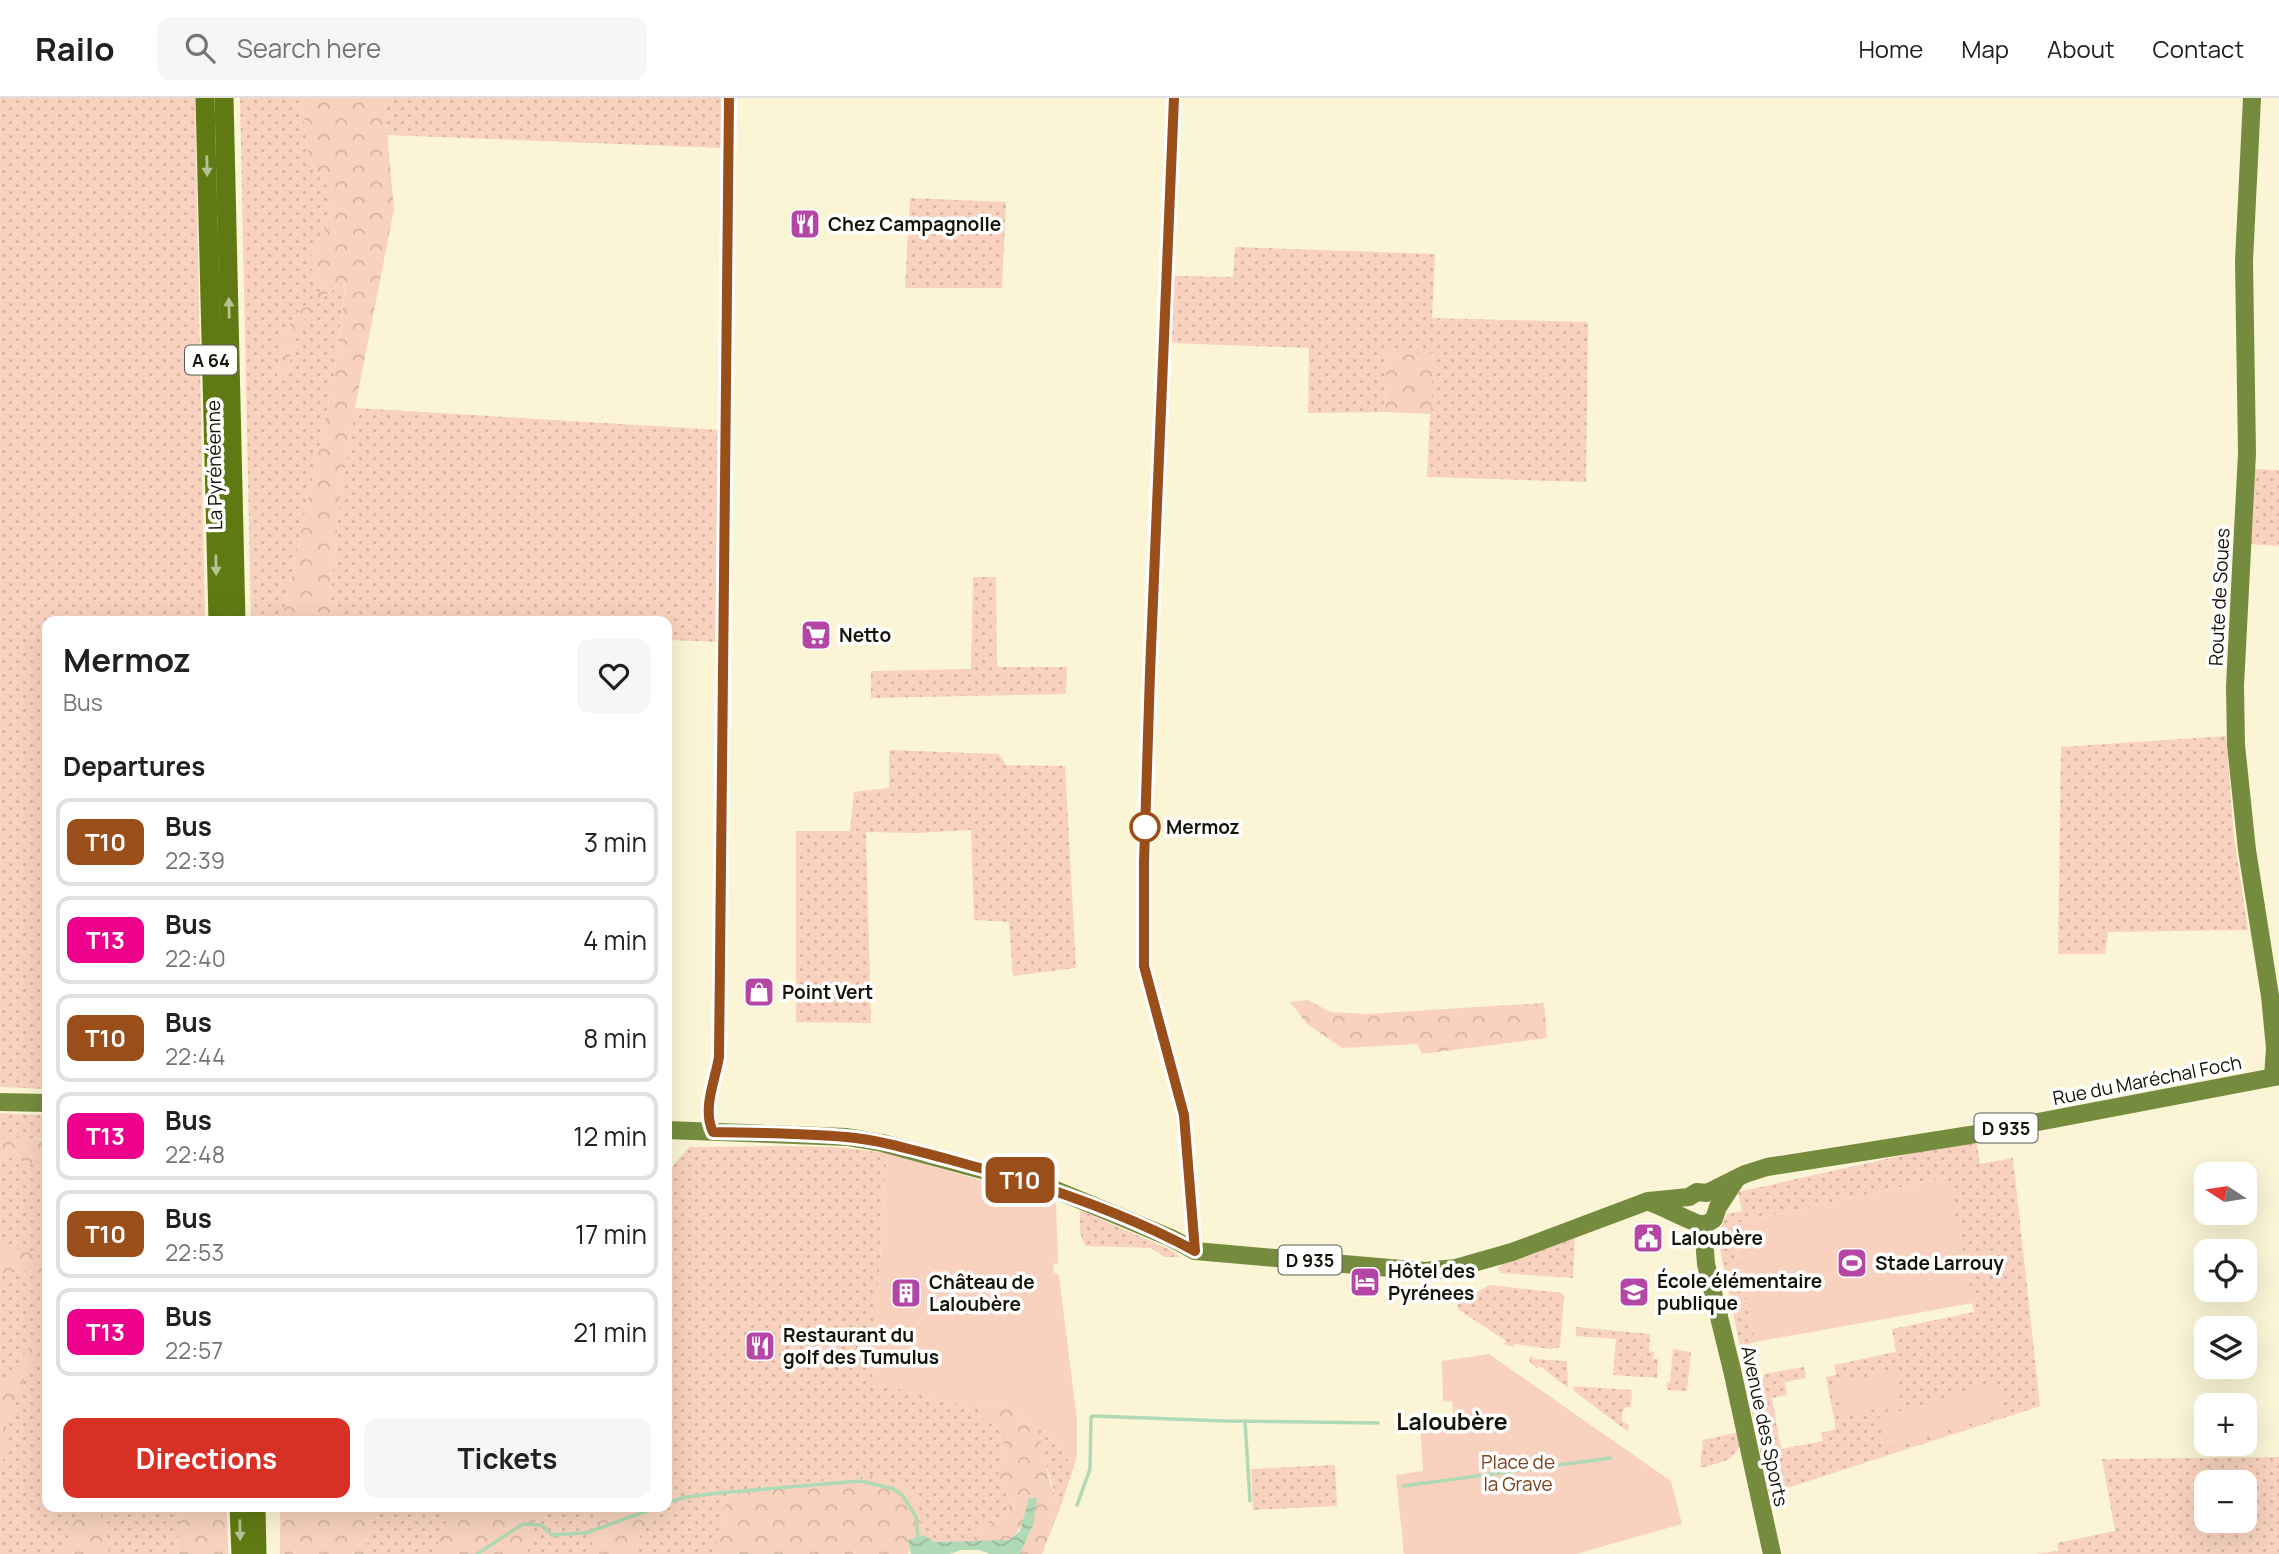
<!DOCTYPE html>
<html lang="en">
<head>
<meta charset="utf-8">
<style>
	body { margin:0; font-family:Manrope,sans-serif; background:#f6f6f6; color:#202124; height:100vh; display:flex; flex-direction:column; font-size:26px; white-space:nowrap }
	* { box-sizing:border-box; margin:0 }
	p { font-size:23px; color:#757577 }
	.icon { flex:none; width:38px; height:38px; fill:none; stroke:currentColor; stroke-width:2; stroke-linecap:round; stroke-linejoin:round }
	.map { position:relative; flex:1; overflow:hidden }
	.sheet { position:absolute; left:42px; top:518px; width:630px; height:896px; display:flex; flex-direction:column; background:#fff; border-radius:14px; box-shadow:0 7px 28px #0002 }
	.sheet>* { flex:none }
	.badge { padding:0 14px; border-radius:10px; font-size:24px; line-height:46px }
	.needle { width:46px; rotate:282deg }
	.buttons { position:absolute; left:2194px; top:1064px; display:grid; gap:14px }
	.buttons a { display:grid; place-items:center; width:63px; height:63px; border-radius:14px; background:#fff; box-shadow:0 7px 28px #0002; font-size:35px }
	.map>.badge { position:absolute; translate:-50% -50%; box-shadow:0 0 0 4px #fff }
	h2 { padding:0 21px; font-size:26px; line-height:63px }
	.round { display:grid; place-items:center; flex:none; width:74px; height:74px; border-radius:14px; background:#f6f6f6 }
	.summary { display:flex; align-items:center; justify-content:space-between; height:119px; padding:0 21px }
	h1 { font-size:33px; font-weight:700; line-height:52px }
	.primary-button { display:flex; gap:14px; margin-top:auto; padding:14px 21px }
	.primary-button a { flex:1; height:80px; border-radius:14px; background:#d93025; color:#fff; font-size:28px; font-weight:700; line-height:80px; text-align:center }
	.primary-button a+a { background:#f6f6f6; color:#202124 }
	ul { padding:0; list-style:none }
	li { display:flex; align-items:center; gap:21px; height:88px; margin:0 14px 10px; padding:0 7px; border:4px solid #e0e0e0; border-radius:14px }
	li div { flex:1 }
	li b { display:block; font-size:26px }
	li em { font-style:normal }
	li .badge { min-width:77px; font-weight:700; text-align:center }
	header { display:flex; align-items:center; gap:42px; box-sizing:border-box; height:98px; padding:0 35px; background:#fff; border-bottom:2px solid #e0e0e0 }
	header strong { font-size:33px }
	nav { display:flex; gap:38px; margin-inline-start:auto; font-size:24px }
	.search { width:490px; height:63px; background:#f6f6f6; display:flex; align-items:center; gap:18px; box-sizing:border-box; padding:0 24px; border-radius:14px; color:#757577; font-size:26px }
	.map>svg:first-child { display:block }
	.grass { fill:url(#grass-dots); fill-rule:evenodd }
	.forest { fill:url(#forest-crowns) }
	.green { fill:#f8d2be }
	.water { fill:url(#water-waves) }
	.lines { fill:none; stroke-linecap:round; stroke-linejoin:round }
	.stream { stroke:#b0d9b5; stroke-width:3.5 }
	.major { stroke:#758c3f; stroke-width:18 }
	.highway { stroke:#607a13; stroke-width:19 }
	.oneway { fill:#b7c395 }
	.line-casing { stroke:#fff; stroke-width:16 }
	.line { stroke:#9a4e19; stroke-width:10 }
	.stop-dot { fill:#fff; stroke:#9a4e19; stroke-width:3.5 }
	.labels { text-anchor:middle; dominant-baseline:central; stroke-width:7; stroke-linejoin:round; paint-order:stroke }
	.shield { fill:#fff; stroke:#5c5a53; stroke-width:2 }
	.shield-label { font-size:18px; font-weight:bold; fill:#161409 }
	.poi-label { font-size:19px; font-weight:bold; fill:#161409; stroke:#fff; text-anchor:start }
	.street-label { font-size:19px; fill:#161409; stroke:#fff }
	.stop-label { font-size:19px; font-weight:bold; fill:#161409; stroke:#fff; text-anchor:start }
	.park-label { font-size:19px; fill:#7d411e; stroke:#fff }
	.quarter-label { font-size:23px; font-weight:bold; fill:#161409; stroke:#fff }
</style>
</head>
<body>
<header>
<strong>Railo</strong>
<div class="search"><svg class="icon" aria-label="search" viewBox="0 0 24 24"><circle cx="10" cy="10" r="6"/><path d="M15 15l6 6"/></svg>Search here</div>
<nav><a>Home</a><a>Map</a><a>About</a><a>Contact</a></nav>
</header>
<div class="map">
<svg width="2279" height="1456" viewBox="0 0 2279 1456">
	<defs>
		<pattern id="grass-dots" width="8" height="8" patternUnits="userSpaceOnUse" patternTransform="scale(1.75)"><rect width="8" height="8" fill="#f8d2be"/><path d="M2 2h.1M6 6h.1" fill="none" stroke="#d4b3a2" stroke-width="1.8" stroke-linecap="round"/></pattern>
		<pattern id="forest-crowns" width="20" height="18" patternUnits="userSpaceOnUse" patternTransform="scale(1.75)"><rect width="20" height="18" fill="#f8d2be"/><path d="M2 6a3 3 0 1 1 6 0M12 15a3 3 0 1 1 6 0" fill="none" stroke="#d4b3a2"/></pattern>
		<pattern id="water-waves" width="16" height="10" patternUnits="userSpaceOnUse" patternTransform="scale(1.75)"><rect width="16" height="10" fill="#b0d9b5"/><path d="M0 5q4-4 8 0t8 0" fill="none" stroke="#97b99a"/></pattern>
	</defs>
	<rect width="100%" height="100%" fill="#fbf5d6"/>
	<!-- grass -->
	<g class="grass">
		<path d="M 0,0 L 195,0 L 205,523 L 47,523 L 47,991 L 0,989 Z"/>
		<path d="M 240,0 L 297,0 L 302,4 L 309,60 L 334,98 L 325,131 L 308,164 L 323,190 L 292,221 L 282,243 L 277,278 L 284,283 C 292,269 290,251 296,234 C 304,212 329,196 346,181 L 334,280 L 282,523 L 251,523 Z"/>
		<path d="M 384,0 L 721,0 L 721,50 L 387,37 Z"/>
		<path d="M 910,100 L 1006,104 L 1002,190 L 905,190 Z"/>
		<path d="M 1235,149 L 1435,156 L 1432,220 L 1588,224 L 1586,384 L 1427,379 L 1433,256 L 1387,254 L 1385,314 L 1308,315 L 1309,250 L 1170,245 L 1173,178 L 1233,179 Z"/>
		<path d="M 355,310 L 721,332 L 722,544 L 667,542 L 667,523 L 341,523 L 329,507 L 341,394 Z"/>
		<path d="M 2251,371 L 2279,372 L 2279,448 L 2248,446 Z"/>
		<path d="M 973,479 L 996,479 L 997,569 L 1067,569 L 1066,596 L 871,600 L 871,573 L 971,571 Z"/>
		<path d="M 2226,638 L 2234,739 L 2248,832 L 2108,834 L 2105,856 L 2058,856 L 2061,649 Z"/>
		<path d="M 889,652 L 999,656 L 1006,667 L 1065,668 L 1076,870 L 1013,878 L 1009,824 L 974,822 L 971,732 L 918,735 L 866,734 L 871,925 L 796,924 L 796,733 L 850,733 L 854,694 L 889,690 Z"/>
		<path d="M 0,1015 L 47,1017 L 47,1042 L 33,1040 L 1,1057 L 47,1070 L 47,1409 L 181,1409 L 177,1456 L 0,1456 Z"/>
		<path d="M 1976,1041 L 1980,1066 L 2013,1060 L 2040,1308 L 1769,1396 L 1747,1291 L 1761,1287 L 1764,1276 L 1804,1269 L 1806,1280 L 1785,1284 L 1787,1297 L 1772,1300 L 1781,1351 L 1823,1343 L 1821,1335 L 1836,1331 L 1826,1279 L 1836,1277 L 1834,1267 L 1896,1254 L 1892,1231 L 1974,1214 L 1947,1079 L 1731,1126 L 1755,1244 L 1740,1248 L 1717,1137 L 1727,1116 L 1742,1113 L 1738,1094 Z"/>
		<path d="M 786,1048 L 836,1049 L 887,1055 L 872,1283 L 951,1305 L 979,1307 L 978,1317 L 996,1329 L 1004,1340 L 998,1379 L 1008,1400 L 1009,1412 L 1004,1420 L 979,1430 L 972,1443 L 934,1444 L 924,1437 L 912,1394 L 874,1377 L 752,1391 L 727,1398 L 715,1456 L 365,1456 C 368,1442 372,1423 366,1409 L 667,1409 L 667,1075 L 689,1049 Z"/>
		<path d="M 1080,1112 L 1171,1152 L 1180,1159 L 1164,1159 L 1151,1150 L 1086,1148 C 1078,1139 1080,1124 1080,1112 Z"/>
		<path d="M 1575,1139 L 1573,1180 L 1500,1175 L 1498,1170 L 1509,1161 Z"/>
		<path d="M 1489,1187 L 1562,1195 L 1564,1199 L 1560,1249 L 1551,1251 L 1514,1246 L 1514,1249 L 1504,1246 L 1506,1243 L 1459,1212 L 1457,1207 L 1461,1204 Z"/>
		<path d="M 1576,1229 L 1650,1236 L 1649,1253 L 1654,1254 L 1653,1261 L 1658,1261 L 1657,1280 L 1613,1277 L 1616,1241 L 1576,1238 Z"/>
		<path d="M 1673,1251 L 1691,1254 L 1687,1293 L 1667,1292 L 1667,1285 L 1670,1284 Z"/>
		<path d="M 1533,1258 L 1533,1261 L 1567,1263 L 1568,1290 L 1540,1268 L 1537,1270 L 1530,1265 L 1529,1260 Z"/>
		<path d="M 1573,1288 L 1632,1292 L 1631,1309 L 1626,1309 L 1622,1314 L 1622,1323 L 1630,1328 L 1627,1333 L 1574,1293 Z"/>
		<path d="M 1035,1328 L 1044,1334 L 1074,1368 L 1060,1410 C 1049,1383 1045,1355 1035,1328 Z"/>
		<path d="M 1739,1334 C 1745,1362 1721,1364 1700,1370 L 1703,1342 Z"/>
		<path d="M 2279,1359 L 2279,1456 L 2035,1456 L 2058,1453 L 2057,1445 L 2115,1433 L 2102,1361 ZM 2207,1384 L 2245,1384 L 2245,1423 L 2207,1423 Z"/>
		<path d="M 1335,1367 L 1337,1408 L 1253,1412 L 1251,1371 Z"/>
	</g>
	<!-- forest -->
	<g class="forest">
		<path d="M 297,0 L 384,0 L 394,111 L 355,310 L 341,394 L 329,507 L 341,523 L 282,523 L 334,280 L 346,183 C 321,197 299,222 292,251 C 289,263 290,272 284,283 L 277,278 L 282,243 L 292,221 L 323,190 L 308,164 L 325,131 L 334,98 L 309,60 L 302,4 Z"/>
		<path d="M 1387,254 L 1433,255 L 1431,316 L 1385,314 Z"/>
		<path d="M 1308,902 L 1330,914 L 1365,916 L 1544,905 L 1547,940 L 1422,956 L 1417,946 L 1342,950 L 1307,926 L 1290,904 Z"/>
		<path d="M 2,1038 L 47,1042 L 47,1070 L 1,1057 Z"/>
		<path d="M 0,1144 L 47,1162 L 47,1175 L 21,1173 L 6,1176 L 0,1172 Z"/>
		<path d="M 33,1244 L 39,1245 C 37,1259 30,1268 24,1281 C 20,1289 18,1299 15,1308 C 7,1328 1,1332 7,1355 L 0,1368 L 0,1291 Z"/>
		<path d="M 1003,1306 L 1035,1328 L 1042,1346 L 1050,1385 L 1060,1410 L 1042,1456 L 1020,1456 L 1033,1427 L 1024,1421 C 1014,1450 998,1443 972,1443 L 979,1430 L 1004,1420 L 1009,1412 L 1008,1400 L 998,1379 L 1004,1340 L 996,1329 L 977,1317 L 979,1307 Z"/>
		<path d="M 874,1377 L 912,1394 L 924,1437 L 909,1442 L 910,1452 L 908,1456 L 715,1456 L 727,1398 L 752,1391 Z"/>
		<path d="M 77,1409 L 101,1409 L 101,1418 L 109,1456 L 57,1456 L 70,1443 Z"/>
		<path d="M 181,1409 L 227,1409 L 228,1456 L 177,1456 Z"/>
		<path d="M 280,1409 L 366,1409 C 372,1423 368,1442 365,1456 L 280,1456 Z"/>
		<path d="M 448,1409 L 539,1409 L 527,1456 L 434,1456 L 449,1417 Z"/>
		<path d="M 601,1409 L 653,1409 L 652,1418 L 630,1456 L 588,1456 L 595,1439 Z"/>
	</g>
	<!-- green -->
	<g class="green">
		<path d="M 887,1055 L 1056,1104 L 1058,1165 L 1054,1166 L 1053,1174 L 1059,1177 L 1077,1323 L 1077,1355 L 1074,1368 L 1044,1334 L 1003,1306 L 979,1307 L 951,1305 L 872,1284 Z"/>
		<path d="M 1948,1079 L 1973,1205 L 1755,1244 L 1731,1126 Z"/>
		<path d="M 1489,1256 L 1671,1383 L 1682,1426 L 1576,1456 L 1404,1456 L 1396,1377 L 1423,1373 L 1420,1327 L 1427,1327 L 1432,1332 L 1441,1331 L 1444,1326 L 1453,1326 L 1454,1324 L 1452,1304 L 1450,1302 L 1449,1304 L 1443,1303 L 1442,1263 Z"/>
		<path d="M 1894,1273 L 1901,1306 L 1842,1318 L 1835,1285 Z"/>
		<path d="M 1997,1285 L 2006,1315 L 1888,1350 L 1879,1319 Z"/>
	</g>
	<!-- water -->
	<path class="water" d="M 1029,1400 L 1037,1400 L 1033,1427 L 1020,1456 L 990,1456 L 979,1452 L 961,1452 L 950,1456 L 911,1456 L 908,1442 L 924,1437 L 934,1444 L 1009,1442 L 1020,1433 Z"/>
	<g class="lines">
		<!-- stream -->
		<g class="stream">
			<path d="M 1245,1323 L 1250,1403"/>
			<path d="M 1403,1388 L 1611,1360"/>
			<path d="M 667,1405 L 686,1399 L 718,1395 L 861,1383 L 894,1391 L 903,1398 L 916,1419 L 918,1439"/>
			<path d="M 1077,1407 L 1090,1371 L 1091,1319 L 1094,1318 L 1225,1323 L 1378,1325"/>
			<path d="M 477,1456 L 523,1426 L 541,1427 L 552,1437 L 586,1435 L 658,1409"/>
		</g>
		<!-- major -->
		<g class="major">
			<path d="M 2252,0 L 2244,163 L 2247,355 L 2235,588 L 2236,647 L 2247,752 L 2270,898 L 2275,950 L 2273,979"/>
			<path d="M 0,1004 L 47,1005"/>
			<path d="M 667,1032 L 847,1039 L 882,1045 L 1056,1092 L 1171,1140 L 1195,1153 L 1425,1173 L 1456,1170 L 1512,1154 L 1648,1103 L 1689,1099 L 1697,1094 L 1707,1095 L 1745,1076 L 1767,1069 L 1970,1037 L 2279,978"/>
			<path d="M 1649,1104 C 1660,1107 1696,1127 1703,1126 C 1708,1126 1710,1124 1714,1121 L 1718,1109 L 1735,1083"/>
			<path d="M 1703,1127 L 1706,1166 L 1732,1272 L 1772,1456"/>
		</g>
		<!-- highway -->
		<g class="highway">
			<path d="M 205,0 L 218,523"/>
			<path d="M 224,0 L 236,523"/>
			<path d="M 239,1409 L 241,1456"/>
			<path d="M 256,1409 L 257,1456"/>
		</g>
	</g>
	<!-- one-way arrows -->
	<defs><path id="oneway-solid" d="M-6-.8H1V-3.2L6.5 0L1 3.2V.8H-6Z" transform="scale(1.75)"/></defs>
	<g class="oneway">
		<use href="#oneway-solid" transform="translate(207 68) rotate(89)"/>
		<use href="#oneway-solid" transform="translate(229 210) rotate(-91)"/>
		<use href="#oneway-solid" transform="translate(216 467) rotate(89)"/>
		<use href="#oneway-solid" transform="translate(240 1432) rotate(89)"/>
	</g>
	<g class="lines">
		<!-- line casing -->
		<g class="line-casing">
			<path id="line" d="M 729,0 L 719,959 C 715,983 702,1011 713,1034 C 757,1035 802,1035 846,1039 C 881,1042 916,1053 951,1062 C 1034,1084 1119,1112 1195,1153 L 1184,1017 L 1144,868 L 1144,765 L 1150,575 L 1174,0"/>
		</g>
		<!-- line -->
		<use href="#line" class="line"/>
	</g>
	<!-- icons -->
	<defs>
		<g id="restaurant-square" transform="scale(1.575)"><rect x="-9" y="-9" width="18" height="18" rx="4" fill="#b447a6" stroke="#fff"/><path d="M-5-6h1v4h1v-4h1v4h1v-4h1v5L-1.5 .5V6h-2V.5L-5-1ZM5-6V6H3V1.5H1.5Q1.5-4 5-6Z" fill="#fff"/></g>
		<g id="supermarket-square" transform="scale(1.575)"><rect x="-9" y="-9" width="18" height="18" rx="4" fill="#b447a6" stroke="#fff"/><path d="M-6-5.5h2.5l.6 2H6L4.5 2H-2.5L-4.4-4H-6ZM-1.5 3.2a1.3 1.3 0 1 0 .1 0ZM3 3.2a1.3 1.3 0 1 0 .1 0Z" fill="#fff"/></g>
		<g id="shop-square" transform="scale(1.575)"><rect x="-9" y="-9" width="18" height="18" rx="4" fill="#b447a6" stroke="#fff"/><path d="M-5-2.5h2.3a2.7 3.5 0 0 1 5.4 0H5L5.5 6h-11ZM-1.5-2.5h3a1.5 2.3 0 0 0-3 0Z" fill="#fff"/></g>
		<g id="civic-square" transform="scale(1.575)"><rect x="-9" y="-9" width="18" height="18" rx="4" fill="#b447a6" stroke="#fff"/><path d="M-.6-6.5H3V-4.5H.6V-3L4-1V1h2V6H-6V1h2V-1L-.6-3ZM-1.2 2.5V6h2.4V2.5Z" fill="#fff"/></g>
		<g id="stadium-square" transform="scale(1.575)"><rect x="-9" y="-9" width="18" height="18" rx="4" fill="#b447a6" stroke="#fff"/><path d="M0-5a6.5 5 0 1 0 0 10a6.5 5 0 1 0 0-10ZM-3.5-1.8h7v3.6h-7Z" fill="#fff"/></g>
		<g id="hotel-square" transform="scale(1.575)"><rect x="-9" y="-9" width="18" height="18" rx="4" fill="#b447a6" stroke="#fff"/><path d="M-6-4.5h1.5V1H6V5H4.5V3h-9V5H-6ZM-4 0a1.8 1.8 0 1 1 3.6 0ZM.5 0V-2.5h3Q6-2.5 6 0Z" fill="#fff"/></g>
		<g id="school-square" transform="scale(1.575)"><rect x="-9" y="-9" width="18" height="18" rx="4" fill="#b447a6" stroke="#fff"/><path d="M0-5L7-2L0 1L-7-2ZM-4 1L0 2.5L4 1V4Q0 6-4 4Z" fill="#fff"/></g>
		<g id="building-square" transform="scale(1.575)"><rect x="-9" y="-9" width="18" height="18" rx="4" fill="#b447a6" stroke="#fff"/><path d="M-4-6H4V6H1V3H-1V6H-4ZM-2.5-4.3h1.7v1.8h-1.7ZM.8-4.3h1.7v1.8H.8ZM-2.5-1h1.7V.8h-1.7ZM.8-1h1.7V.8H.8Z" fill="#fff"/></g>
	</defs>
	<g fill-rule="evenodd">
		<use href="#restaurant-square" x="805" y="126"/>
		<use href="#supermarket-square" x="816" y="537"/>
		<use href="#shop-square" x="759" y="894"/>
		<use href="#civic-square" x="1648" y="1140"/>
		<use href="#stadium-square" x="1852" y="1165"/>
		<use href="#hotel-square" x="1365" y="1184"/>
		<use href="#school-square" x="1634" y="1194"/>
		<use href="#building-square" x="906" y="1195"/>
		<use href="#restaurant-square" x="760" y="1248"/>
	</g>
	<!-- markers -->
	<circle class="stop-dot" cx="1145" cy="729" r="14"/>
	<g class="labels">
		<!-- shield labels -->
		<g class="shield">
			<rect x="185" y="247.5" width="52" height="29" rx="5"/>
			<rect x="1974.5" y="1015.5" width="63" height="29" rx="5"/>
			<rect x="1278.5" y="1147.5" width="63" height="29" rx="5"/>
		</g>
		<g class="shield-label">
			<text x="211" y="262">A 64</text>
			<text x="2006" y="1030">D 935</text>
			<text x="1310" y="1162">D 935</text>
		</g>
		<!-- poi labels -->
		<g class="poi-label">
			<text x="828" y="126">Chez Campagnolle</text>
			<text x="839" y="537">Netto</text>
			<text x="782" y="894">Point Vert</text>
			<text x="1671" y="1140">Laloubère</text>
			<text x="1875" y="1165">Stade Larrouy</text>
			<text x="1388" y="1173">Hôtel des<tspan x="1388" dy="22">Pyrénees</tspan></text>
			<text x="1657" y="1183">École élémentaire<tspan x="1657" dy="22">publique</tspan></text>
			<text x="929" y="1184">Château de<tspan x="929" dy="22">Laloubère</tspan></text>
			<text x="783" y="1237">Restaurant du<tspan x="783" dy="22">golf des Tumulus</tspan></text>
		</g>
		<!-- street labels -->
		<g class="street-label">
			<text transform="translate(214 367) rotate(-91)">La Pyrénéenne</text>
			<text transform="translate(2219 499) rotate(-87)">Route de Soues</text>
			<text transform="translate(2147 982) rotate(-11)">Rue du Maréchal Foch</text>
			<text transform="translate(1765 1328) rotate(78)">Avenue des Sports</text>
		</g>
		<!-- stop labels -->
		<g class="stop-label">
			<text x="1166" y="729">Mermoz</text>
		</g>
		<!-- park labels -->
		<g class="park-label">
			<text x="1518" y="1364">Place de<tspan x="1518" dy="22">la Grave</tspan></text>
		</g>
		<!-- quarter labels -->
		<g class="quarter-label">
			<text x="1452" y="1323">Laloubère</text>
		</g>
	</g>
</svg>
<div class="buttons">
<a><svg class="needle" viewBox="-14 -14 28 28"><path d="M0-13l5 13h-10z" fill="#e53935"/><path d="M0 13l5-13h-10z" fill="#757577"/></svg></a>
<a><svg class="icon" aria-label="locate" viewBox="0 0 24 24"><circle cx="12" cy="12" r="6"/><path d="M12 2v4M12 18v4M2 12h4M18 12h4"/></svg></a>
<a><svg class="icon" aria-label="layers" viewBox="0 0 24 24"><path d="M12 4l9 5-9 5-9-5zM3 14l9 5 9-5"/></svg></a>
<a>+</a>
<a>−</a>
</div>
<b class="badge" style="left:1020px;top:1082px;background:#9a4e19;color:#fff">T10</b>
<section class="sheet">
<div class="summary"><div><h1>Mermoz</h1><p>Bus</p></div><a class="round"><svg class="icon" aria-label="heart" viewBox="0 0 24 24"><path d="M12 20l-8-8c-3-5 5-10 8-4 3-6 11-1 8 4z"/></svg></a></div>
<h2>Departures</h2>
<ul>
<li><span class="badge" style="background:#9a4e19;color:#fff">T10</span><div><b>Bus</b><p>22:39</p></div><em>3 min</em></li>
<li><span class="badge" style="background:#ec008c;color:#fff">T13</span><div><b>Bus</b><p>22:40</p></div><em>4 min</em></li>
<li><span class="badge" style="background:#9a4e19;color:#fff">T10</span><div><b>Bus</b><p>22:44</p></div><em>8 min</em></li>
<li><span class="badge" style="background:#ec008c;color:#fff">T13</span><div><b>Bus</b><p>22:48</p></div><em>12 min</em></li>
<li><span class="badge" style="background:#9a4e19;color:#fff">T10</span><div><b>Bus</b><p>22:53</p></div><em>17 min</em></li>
<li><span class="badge" style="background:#ec008c;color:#fff">T13</span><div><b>Bus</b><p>22:57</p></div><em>21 min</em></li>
</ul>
<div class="primary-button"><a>Directions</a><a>Tickets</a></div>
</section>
</div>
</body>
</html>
